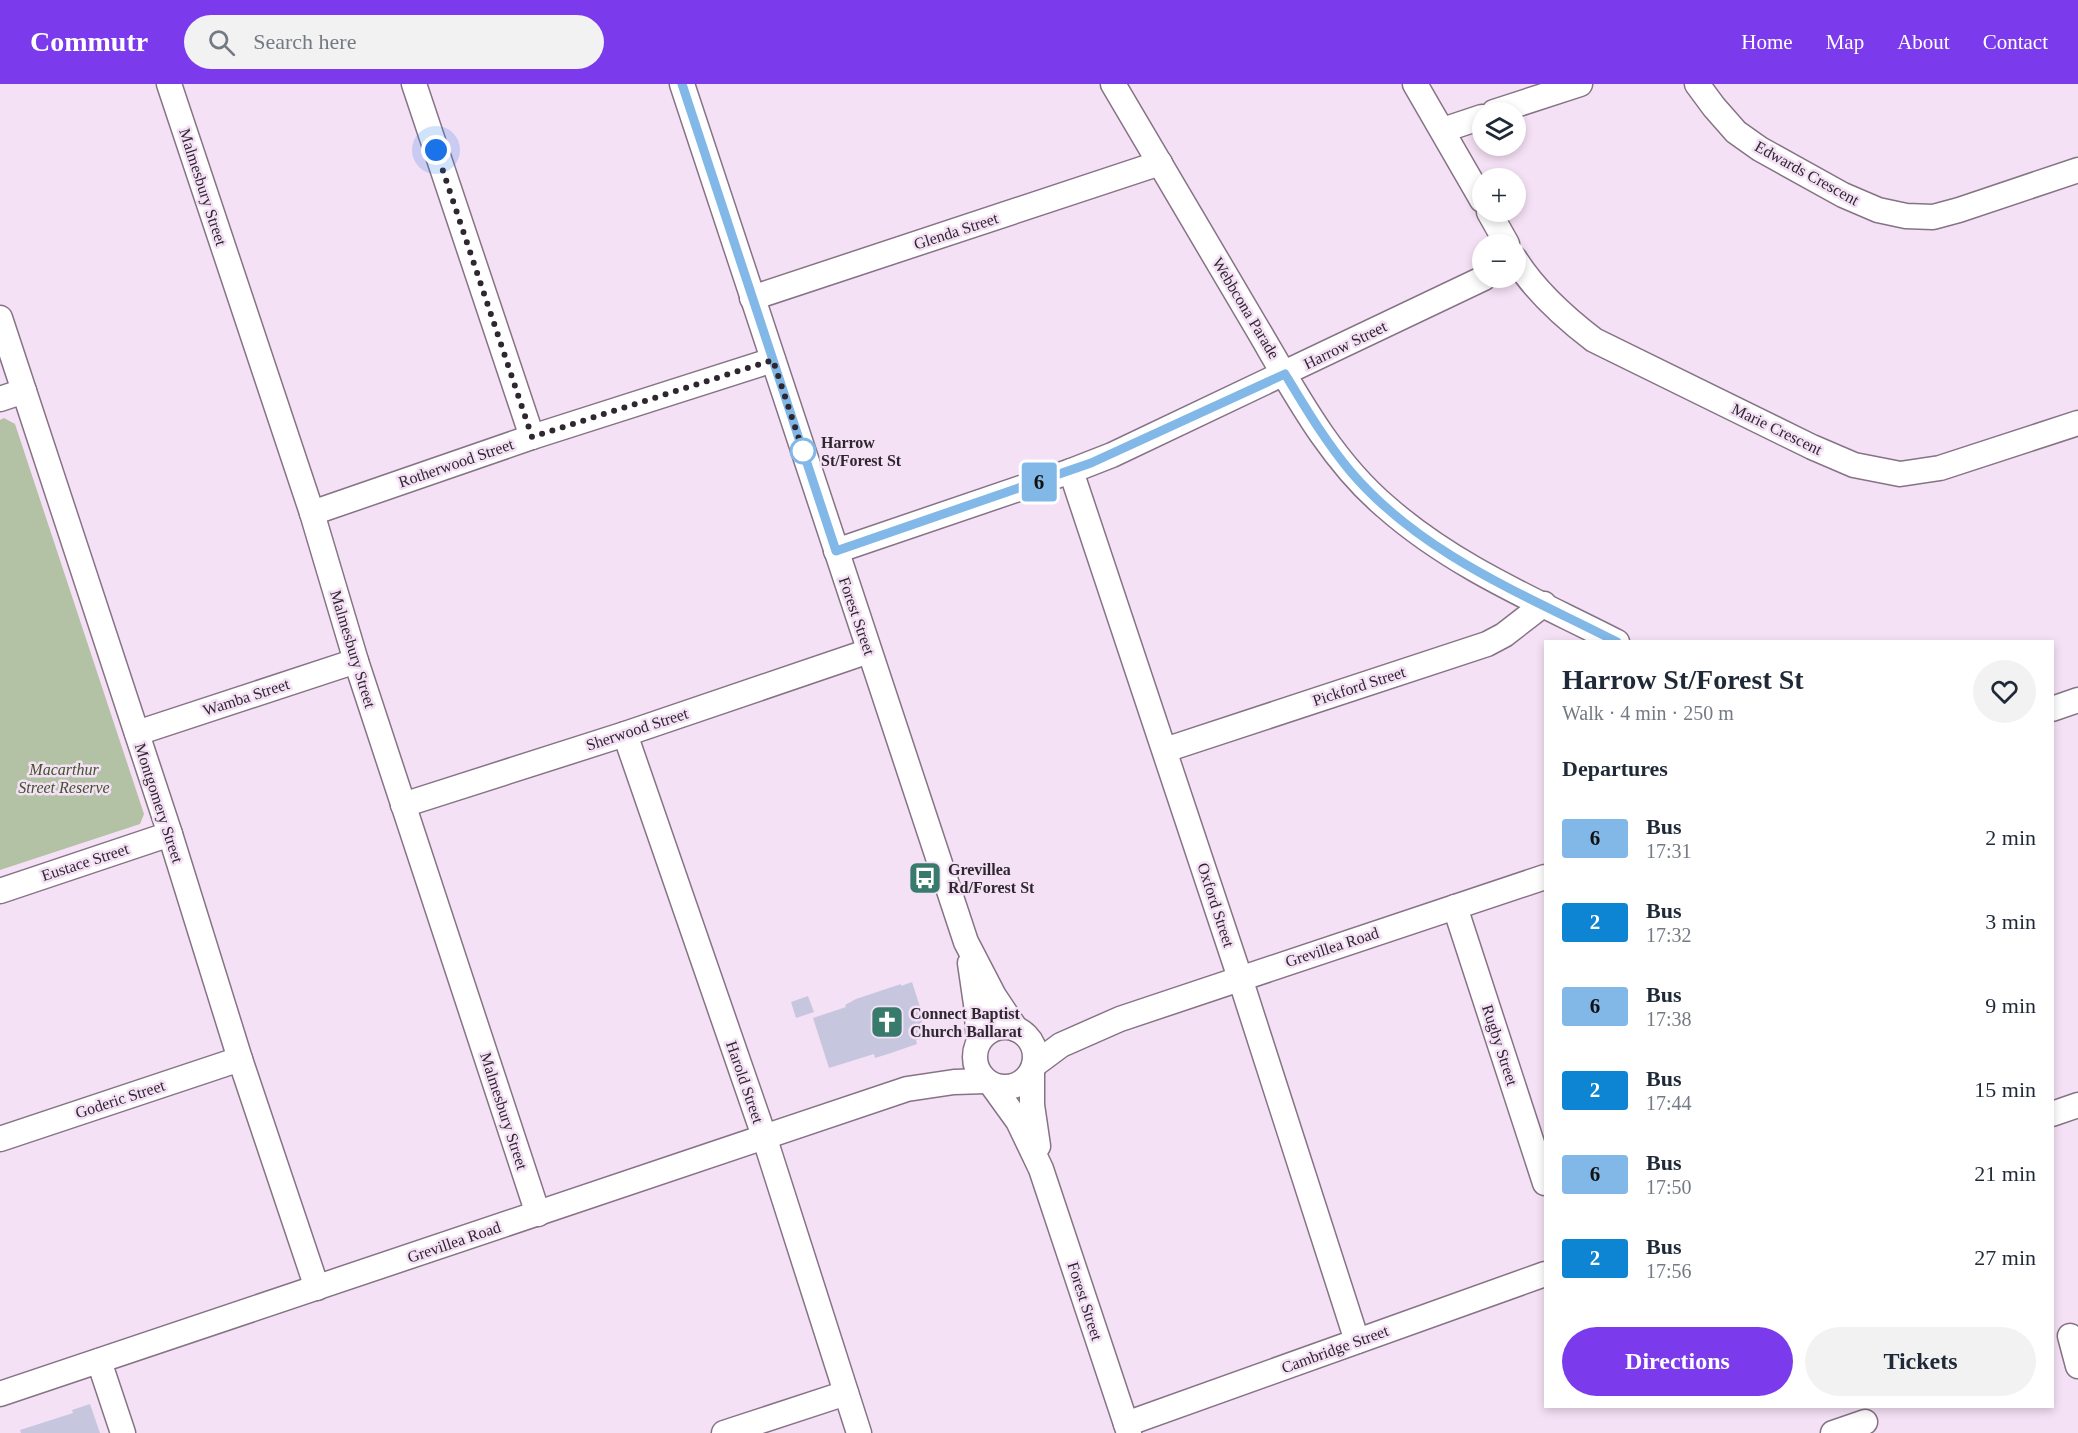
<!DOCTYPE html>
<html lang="en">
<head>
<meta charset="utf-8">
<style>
	body { margin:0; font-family:"Times New Roman",serif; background:#f2f2f3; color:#1f2937; height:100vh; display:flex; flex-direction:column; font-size:22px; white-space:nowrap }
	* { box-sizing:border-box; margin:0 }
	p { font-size:20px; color:#747a83 }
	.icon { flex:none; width:33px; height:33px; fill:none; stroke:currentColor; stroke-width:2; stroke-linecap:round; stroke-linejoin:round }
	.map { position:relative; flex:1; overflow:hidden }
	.panel { position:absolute; left:1544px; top:556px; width:510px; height:768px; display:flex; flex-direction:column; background:#fff; border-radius:0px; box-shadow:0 3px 9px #0003 }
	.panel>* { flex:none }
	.badge { padding:0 12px; border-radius:4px; font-size:21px; line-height:39px }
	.controls { position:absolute; left:1472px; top:18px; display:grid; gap:12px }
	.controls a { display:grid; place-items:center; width:54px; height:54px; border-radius:50%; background:#fff; box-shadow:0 3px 9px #0003; font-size:30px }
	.you { position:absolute; width:30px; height:30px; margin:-15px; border:4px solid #fff; border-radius:50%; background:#1a73e8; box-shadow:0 0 0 9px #1a73e833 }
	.map>.badge { position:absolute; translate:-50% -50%; box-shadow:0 0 0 3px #fff }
	h2 { padding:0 18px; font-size:22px; line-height:54px }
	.round { display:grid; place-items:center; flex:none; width:63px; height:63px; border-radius:32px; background:#f2f2f3 }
	.head { display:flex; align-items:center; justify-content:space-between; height:102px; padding:0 18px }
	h1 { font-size:28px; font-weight:700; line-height:45px }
	.button { display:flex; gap:12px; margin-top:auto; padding:12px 18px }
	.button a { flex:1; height:69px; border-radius:36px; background:#7c3aed; color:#fff; font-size:24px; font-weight:700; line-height:69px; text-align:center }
	.button a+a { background:#f2f2f3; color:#1f2937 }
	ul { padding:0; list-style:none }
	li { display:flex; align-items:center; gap:18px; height:84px; padding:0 18px }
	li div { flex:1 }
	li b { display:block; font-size:22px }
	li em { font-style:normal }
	li .badge { min-width:66px; font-weight:700; text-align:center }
	header { display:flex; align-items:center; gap:36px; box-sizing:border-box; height:84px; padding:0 30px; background:#7c3aed; color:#fff }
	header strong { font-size:28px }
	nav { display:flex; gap:33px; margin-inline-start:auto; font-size:21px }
	.search { width:420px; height:54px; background:#f2f2f3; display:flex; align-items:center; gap:15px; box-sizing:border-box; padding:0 21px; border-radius:33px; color:#747a83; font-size:22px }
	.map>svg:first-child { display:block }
	.green { fill:#b3c1a5 }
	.building { fill:#c7c6df }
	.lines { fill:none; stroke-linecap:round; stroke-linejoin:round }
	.minor-casing { stroke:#867385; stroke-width:27 }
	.minor { stroke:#fff; stroke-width:24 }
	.line-casing { stroke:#fff; stroke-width:14 }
	.line { stroke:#82b8e7; stroke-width:9 }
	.walk { stroke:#2f272f; stroke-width:6; stroke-dasharray:0 10.8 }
	.stop-dot { fill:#fff; stroke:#82b8e7; stroke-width:3 }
	.labels { text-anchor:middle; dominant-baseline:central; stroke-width:5; stroke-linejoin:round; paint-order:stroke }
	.street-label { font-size:16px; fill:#2f272f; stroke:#f5e1f5 }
	.stop-label { font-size:16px; font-weight:bold; fill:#2f272f; stroke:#f5e1f5; text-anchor:start }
	.park-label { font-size:16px; font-style:italic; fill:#3f5327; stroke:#f5e1f5 }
	.poi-label { font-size:16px; font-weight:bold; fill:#2f272f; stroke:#f5e1f5; text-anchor:start }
</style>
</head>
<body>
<header>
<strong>Commutr</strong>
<div class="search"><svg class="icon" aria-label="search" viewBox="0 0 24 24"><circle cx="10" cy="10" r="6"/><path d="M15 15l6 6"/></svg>Search here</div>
<nav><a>Home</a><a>Map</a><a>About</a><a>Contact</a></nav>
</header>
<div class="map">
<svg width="2078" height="1349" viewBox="0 0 2078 1349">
	<rect width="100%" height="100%" fill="#f5e1f5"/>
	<!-- green -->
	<path class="green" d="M 4,334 L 15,340 L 144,730 L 140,740 L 0,786 L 0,336 Z"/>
	<!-- building -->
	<g class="building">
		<path d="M 912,898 L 920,923 L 917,924 L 927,952 L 916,956 L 917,960 L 891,969 L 875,974 L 874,970 L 829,984 L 813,934 L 846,923 L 845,921 L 856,915 L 901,900 L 901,902 Z"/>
		<path d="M 808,912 L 814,928 L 796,934 L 791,918 Z"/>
		<path d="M 90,1320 L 100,1349 L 21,1349 L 20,1346 L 73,1329 L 72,1326 Z"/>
	</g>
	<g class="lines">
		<!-- minor casing -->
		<g class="minor-casing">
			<g id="minor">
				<path d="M 169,0 L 312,429 L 356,577 L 538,1130"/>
				<path d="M 414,0 L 532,353"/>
				<path d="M 682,0 L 966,858 L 994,912 L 1016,945"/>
				<path d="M 1113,0 C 1160,79 1207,159 1254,239 C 1292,303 1328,374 1386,423 C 1454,483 1537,517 1617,558"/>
				<path d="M 1415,0 L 1482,116"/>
				<path d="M 1697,0 L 1714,23 L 1736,48 L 1760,65 L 1843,111 L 1878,126 L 1906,132 L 1933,133 L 1959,126 L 2078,86"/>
				<path d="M 1494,28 L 1580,0"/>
				<path d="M 1443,46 L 1482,33"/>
				<path d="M 1489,128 L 1507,160"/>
				<path d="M 1515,175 C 1535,207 1564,233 1594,256 L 1812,363 L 1854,381 L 1900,390 L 1940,384 L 2078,339"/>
				<path d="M 752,214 L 1160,79"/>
				<path d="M 0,234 L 170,750 L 240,975 L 317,1204"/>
				<path d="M 0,315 L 24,307"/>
				<path d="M 1071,387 L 1240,894 L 1357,1257"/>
				<path d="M 312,429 L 532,353 L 773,276"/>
				<path d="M 836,467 L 1071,387 L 1112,371 L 1484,194"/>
				<path d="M 2052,625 L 2078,616"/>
				<path d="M 137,649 L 356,577"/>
				<path d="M 625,650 L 764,1052 L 859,1349"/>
				<path d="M 1165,666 L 1487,560 L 1504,551 L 1544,520"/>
				<path d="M 403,721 L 625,650 L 869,567"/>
				<path d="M 0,807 L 170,750"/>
				<path d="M 1455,823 L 1545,1099"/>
				<path d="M 970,879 L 976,920 L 979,957"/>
				<circle cx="1005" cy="973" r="30"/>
				<path d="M 1034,981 L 1061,961 L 1120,935 L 1545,793"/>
				<path d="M 1032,987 L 1032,1021 L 1038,1062"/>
				<path d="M 992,1001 L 1018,1037 L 1041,1085 L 1129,1349"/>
				<path d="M 2052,1030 L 2078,1021"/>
				<path d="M 0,1055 L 240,975"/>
				<path d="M 2070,1252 L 2078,1282"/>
				<path d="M 99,1277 L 123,1349"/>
				<path d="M 0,1310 L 907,1005 L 954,998 L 986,997"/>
				<path d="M 1126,1340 L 1545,1190"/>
				<path d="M 724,1349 L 846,1309"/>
				<path d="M 1833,1349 L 1865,1338"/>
			</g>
		</g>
		<!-- minor -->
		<use href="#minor" class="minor"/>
	</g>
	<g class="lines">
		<!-- line casing -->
		<g class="line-casing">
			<path id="line" d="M 682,0 L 836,467 L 1091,379 L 1285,290 C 1305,323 1325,357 1351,388 C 1421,470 1523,510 1617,558"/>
		</g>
		<!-- line -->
		<use href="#line" class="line"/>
		<!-- walk -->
		<path class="walk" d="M 436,66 L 532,353 L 773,276 L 803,367"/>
	</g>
	<!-- icons -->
	<defs>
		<g id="bus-square" transform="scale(1.725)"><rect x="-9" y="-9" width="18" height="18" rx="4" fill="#387b6c" stroke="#f5e1f5"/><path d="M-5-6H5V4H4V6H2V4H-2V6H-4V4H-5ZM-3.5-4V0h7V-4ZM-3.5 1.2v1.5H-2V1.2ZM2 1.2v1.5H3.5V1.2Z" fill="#fff"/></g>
		<g id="church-square" transform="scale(1.725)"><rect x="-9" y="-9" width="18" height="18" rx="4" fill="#387b6c" stroke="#f5e1f5"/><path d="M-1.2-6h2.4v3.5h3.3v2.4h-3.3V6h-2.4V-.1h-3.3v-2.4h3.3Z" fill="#fff"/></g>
	</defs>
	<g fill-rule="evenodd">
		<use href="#bus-square" x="925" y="794"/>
		<use href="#church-square" x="887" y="938"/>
	</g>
	<!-- markers -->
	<circle class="stop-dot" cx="803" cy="367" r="12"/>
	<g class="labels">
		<!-- street labels -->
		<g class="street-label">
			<text transform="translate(1807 89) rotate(29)">Edwards Crescent</text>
			<text transform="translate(203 103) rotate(72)">Malmesbury Street</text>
			<text transform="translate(956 147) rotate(-18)">Glenda Street</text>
			<text transform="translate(1246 224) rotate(59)">Webbcona Parade</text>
			<text transform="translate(1345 261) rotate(-26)">Harrow Street</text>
			<text transform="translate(1777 345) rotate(26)">Marie Crescent</text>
			<text transform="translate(456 379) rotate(-19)">Rotherwood Street</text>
			<text transform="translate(857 532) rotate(71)">Forest Street</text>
			<text transform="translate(353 565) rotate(73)">Malmesbury Street</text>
			<text transform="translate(1359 602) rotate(-18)">Pickford Street</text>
			<text transform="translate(246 613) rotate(-18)">Wamba Street</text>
			<text transform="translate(637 645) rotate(-18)">Sherwood Street</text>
			<text transform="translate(159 719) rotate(72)">Montgomery Street</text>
			<text transform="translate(85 778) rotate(-18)">Eustace Street</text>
			<text transform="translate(1216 821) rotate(72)">Oxford Street</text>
			<text transform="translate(1332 863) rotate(-18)">Grevillea Road</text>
			<text transform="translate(1500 961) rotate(72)">Rugby Street</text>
			<text transform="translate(745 998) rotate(71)">Harold Street</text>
			<text transform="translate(120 1015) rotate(-18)">Goderic Street</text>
			<text transform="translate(504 1027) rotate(72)">Malmesbury Street</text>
			<text transform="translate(454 1158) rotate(-19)">Grevillea Road</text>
			<text transform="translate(1085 1217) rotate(72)">Forest Street</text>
			<text transform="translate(1335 1265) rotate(-20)">Cambridge Street</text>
		</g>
		<!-- stop labels -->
		<g class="stop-label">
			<text x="821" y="358">Harrow<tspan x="821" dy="18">St/Forest St</tspan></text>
		</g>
		<!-- park labels -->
		<g class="park-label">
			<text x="64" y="685">Macarthur<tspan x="64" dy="18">Street Reserve</tspan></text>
		</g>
		<!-- poi labels -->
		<g class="poi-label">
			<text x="948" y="785">Grevillea<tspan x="948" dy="18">Rd/Forest St</tspan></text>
			<text x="910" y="929">Connect Baptist<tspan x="910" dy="18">Church Ballarat</tspan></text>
		</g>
	</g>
</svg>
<div class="controls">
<a><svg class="icon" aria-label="layers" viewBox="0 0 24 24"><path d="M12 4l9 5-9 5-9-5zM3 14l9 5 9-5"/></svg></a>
<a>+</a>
<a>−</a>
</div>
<div class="you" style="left:436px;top:66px"></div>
<b class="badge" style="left:1039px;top:398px;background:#82b8e7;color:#111">6</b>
<section class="panel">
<div class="head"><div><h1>Harrow St/Forest St</h1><p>Walk · 4 min · 250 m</p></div><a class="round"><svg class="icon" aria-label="heart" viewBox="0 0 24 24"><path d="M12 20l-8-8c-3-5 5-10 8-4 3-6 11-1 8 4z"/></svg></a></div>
<h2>Departures</h2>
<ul>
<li><span class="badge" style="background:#82b8e7;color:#111">6</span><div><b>Bus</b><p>17:31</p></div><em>2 min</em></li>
<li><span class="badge" style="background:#0e85d2;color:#fff">2</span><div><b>Bus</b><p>17:32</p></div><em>3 min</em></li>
<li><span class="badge" style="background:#82b8e7;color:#111">6</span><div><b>Bus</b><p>17:38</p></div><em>9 min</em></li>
<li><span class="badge" style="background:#0e85d2;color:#fff">2</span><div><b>Bus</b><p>17:44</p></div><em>15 min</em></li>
<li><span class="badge" style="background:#82b8e7;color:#111">6</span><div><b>Bus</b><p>17:50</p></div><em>21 min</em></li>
<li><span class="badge" style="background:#0e85d2;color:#fff">2</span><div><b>Bus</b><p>17:56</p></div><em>27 min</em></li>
</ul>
<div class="button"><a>Directions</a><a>Tickets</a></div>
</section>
</div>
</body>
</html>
